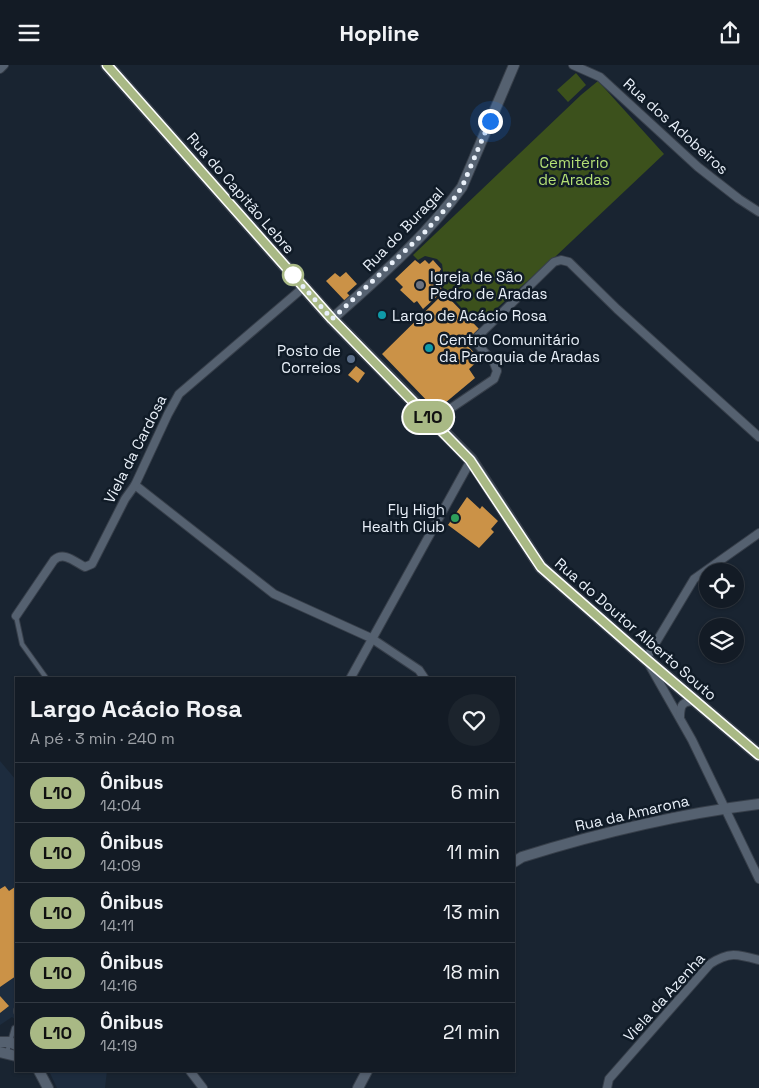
<!DOCTYPE html>
<html lang="pt">
<head>
<meta charset="utf-8">
<style>
	body { margin:0; font-family:"Space Grotesk",sans-serif; background:#1c242d; color:#f1f3f6; height:100vh; display:flex; flex-direction:column; font-size:19px; white-space:nowrap }
	* { box-sizing:border-box; margin:0 }
	p { font-size:16px; color:#9da1a7 }
	.icon { flex:none; width:28px; height:28px; fill:none; stroke:currentColor; stroke-width:2; stroke-linecap:round; stroke-linejoin:round }
	.map { position:relative; flex:1; overflow:hidden }
	.side { position:absolute; left:15px; top:612px; width:500px; height:395px; display:flex; flex-direction:column; background:#131b25; border-radius:0px; box-shadow:0 1px 4px #0004,0 0 0 1px #323942 }
	.side>* { flex:none }
	.badge { padding:0 10px; border-radius:16px; font-size:18px; line-height:32px }
	.tools { position:absolute; left:699px; top:498px; display:grid; gap:10px }
	.tools a { display:grid; place-items:center; width:45px; height:45px; border-radius:50%; background:#131b25; box-shadow:0 1px 4px #0004,0 0 0 1px #323942; font-size:25px }
	.you { position:absolute; width:25px; height:25px; margin:-12px; border:4px solid #fff; border-radius:50%; background:#1a73e8; box-shadow:0 0 0 8px #1a73e833 }
	.map>.badge { position:absolute; translate:-50% -50%; box-shadow:0 0 0 2px #fff }
	.round { display:grid; place-items:center; flex:none; width:52px; height:52px; border-radius:26px; background:#1c242d }
	.summary { display:flex; align-items:center; justify-content:space-between; height:85px; padding:0 15px }
	h1 { font-size:24px; font-weight:800; line-height:38px }
	ul { padding:0; list-style:none }
	li { display:flex; align-items:center; gap:15px; height:60px; padding:0 15px; border-top:1px solid #323942 }
	li div { flex:1 }
	li b { display:block; font-size:19px }
	li em { font-style:normal }
	li .badge { min-width:55px; font-weight:700; text-align:center }
	header { display:flex; justify-content:space-between; align-items:center; height:65px; padding:0 15px; background:#131b25; font-size:22px; font-weight:800 }
	.map>svg:first-child { display:block }
	.built { fill:#1d2c3e }
	.green { fill:#3c511c }
	.building { fill:#cb9247 }
	.lines { fill:none; stroke-linecap:round; stroke-linejoin:round }
	.service-casing { stroke:#373f4a; stroke-width:6 }
	.minor-casing { stroke:#373f4a; stroke-width:10 }
	.tertiary-casing { stroke:#373f4a; stroke-width:12 }
	.secondary-casing { stroke:#373f4a; stroke-width:14 }
	.service { stroke:#556170; stroke-width:4 }
	.minor { stroke:#556170; stroke-width:8 }
	.tertiary { stroke:#556170; stroke-width:10 }
	.secondary { stroke:#556170; stroke-width:11 }
	.line-casing { stroke:#fff; stroke-width:11 }
	.line { stroke:#a9b985; stroke-width:8 }
	.walk { stroke:#e9f0f9; stroke-width:5; stroke-dasharray:0 9 }
	.stop-dot { fill:#fff; stroke:#a9b985; stroke-width:2.5 }
	.worship-dot { fill:#6b7280; stroke:#101b27; stroke-width:2 }
	.culture-dot { fill:#0f9aa8; stroke:#101b27; stroke-width:2 }
	.service-dot { fill:#5c6f8a; stroke:#101b27; stroke-width:2 }
	.leisure-dot { fill:#2e9e5b; stroke:#101b27; stroke-width:2 }
	.labels { text-anchor:middle; dominant-baseline:central; stroke-width:5; stroke-linejoin:round; paint-order:stroke }
	.street-label { font-size:15px; fill:#e9f0f9; stroke:#101b27 }
	.park-label { font-size:15px; fill:#b4e075; stroke:#101b27 }
	.poi-label { font-size:15px; fill:#e9f0f9; stroke:#101b27; text-anchor:start }
</style>
</head>
<body>
<header><svg class="icon" aria-label="menu" viewBox="0 0 24 24"><path d="M4 6h16M4 12h16M4 18h16"/></svg>Hopline<svg class="icon" aria-label="share" viewBox="0 0 24 24"><path d="M12 15V3M7 8l5-5 5 5M5 13v7h14v-7"/></svg></header>
<div class="map">
<svg width="759" height="1023" viewBox="0 0 759 1023">
	<rect width="100%" height="100%" fill="#192431"/>
	<!-- built -->
	<g class="built">
		<path d="M 0,696 L 16,715 L 16,955 L 12,952 L 0,960 Z"/>
		<path d="M 49,1006 L 107,1006 L 105,1023 L 57,1023 Z"/>
	</g>
	<!-- green -->
	<g class="green">
		<path d="M 576,8 L 586,20 L 568,37 L 557,25 Z"/>
		<path d="M 598,16 L 664,89 L 556,191 L 489,250 L 468,250 L 440,219 L 444,213 L 442,199 L 437,194 L 425,191 L 418,195 L 413,190 L 581,30 Z"/>
	</g>
	<!-- building -->
	<g class="building">
		<path d="M 415,195 L 420,199 L 425,195 L 429,199 L 433,195 L 441,204 L 438,209 L 441,213 L 437,217 L 443,226 L 423,244 L 417,236 L 414,238 L 400,225 L 403,222 L 395,214 Z"/>
		<path d="M 346,207 L 357,219 L 347,228 L 350,231 L 345,236 L 326,216 L 335,208 L 340,212 Z"/>
		<path d="M 444,228 L 479,264 L 465,278 L 480,294 L 469,304 L 475,313 L 439,343 L 435,339 L 432,341 L 382,289 Z"/>
		<path d="M 356,301 L 365,308 L 358,318 L 348,310 Z"/>
		<path d="M 467,432 L 480,444 L 482,441 L 498,456 L 491,464 L 494,467 L 479,483 L 448,460 Z"/>
		<path d="M 5,821 L 9,826 L 15,822 L 16,823 L 16,911 L 0,922 L 0,824 Z"/>
		<path d="M 0,931 L 9,941 L 0,948 Z"/>
	</g>
	<g class="lines">
		<!-- service casing -->
		<g class="service-casing">
			<g id="service">
				<path d="M 16,551 L 22,579 L 47,614"/>
				<path d="M 16,945 L 16,947"/>
				<path d="M 7,987 L 14,963 L 16,962"/>
			</g>
		</g>
		<!-- minor casing -->
		<g class="minor-casing">
			<g id="minor">
				<path d="M 573,0 L 600,12 L 698,102 L 739,134 L 759,147"/>
				<path d="M 0,4 L 4,0"/>
				<path d="M 432,356 L 494,314 L 497,306 L 494,298 L 474,275 L 554,197 L 561,195 L 569,197 L 617,244 L 759,372"/>
				<path d="M 135,420 L 274,529 L 371,573 L 419,605 L 425,614"/>
				<path d="M 759,468 L 694,514 L 646,594 L 692,675 L 759,814"/>
				<path d="M 16,551 L 54,495 C 64,486 75,497 85,502 L 92,499 L 125,434 L 135,420 L 168,349 L 179,329 L 304,222"/>
				<path d="M 350,614 L 471,395"/>
				<path d="M 680,652 C 680,639 683,636 696,636"/>
				<path d="M 190,1006 L 203,1023"/>
				<path d="M 607,1023 L 609,1014 L 710,899 C 729,886 738,889 759,895"/>
			</g>
		</g>
		<!-- tertiary casing -->
		<g class="tertiary-casing">
			<g id="tertiary">
				<path d="M 332,254 C 378,213 426,172 462,122 L 514,0"/>
				<path d="M 514,797 L 522,792 C 599,768 679,749 759,739"/>
				<path d="M 0,977 L 10,977 L 16,980"/>
				<path d="M 0,987 L 16,991"/>
				<path d="M 39,1006 L 48,1023"/>
				<path d="M 358,1023 L 367,1006"/>
			</g>
		</g>
		<!-- secondary casing -->
		<g class="secondary-casing">
			<path id="secondary" d="M 107,0 L 332,254 L 471,395 L 541,502 L 646,594 L 759,690"/>
		</g>
		<!-- service -->
		<use href="#service" class="service"/>
		<!-- minor -->
		<use href="#minor" class="minor"/>
		<!-- tertiary -->
		<use href="#tertiary" class="tertiary"/>
		<!-- secondary -->
		<use href="#secondary" class="secondary"/>
	</g>
	<g class="lines">
		<!-- line casing -->
		<g class="line-casing">
			<path id="line" d="M 107,0 L 332,254 L 470,395 L 541,502 L 646,594 L 759,690"/>
		</g>
		<!-- line -->
		<use href="#line" class="line"/>
		<!-- walk -->
		<path class="walk" d="M 293,210 L 292,209 L 332,254 L 423,169 L 450,139 L 462,122 L 490,56"/>
	</g>
	<!-- markers -->
	<circle class="stop-dot" cx="293" cy="210" r="10"/>
	<circle class="worship-dot" cx="420" cy="220" r="5"/>
	<g class="culture-dot">
		<circle cx="382" cy="250" r="5"/>
		<circle cx="429" cy="283" r="5"/>
	</g>
	<circle class="service-dot" cx="351" cy="294" r="5"/>
	<circle class="leisure-dot" cx="455" cy="453" r="5"/>
	<g class="labels">
		<!-- street labels -->
		<g class="street-label">
			<text transform="translate(676 61) rotate(42)">Rua dos Adobeiros</text>
			<text transform="translate(241 128) rotate(49)">Rua do Capitão Lebre</text>
			<text transform="translate(403 164) rotate(-46)">Rua do Buragal</text>
			<text transform="translate(135 384) rotate(-63)">Viela da Cardosa</text>
			<text transform="translate(636 564) rotate(41)">Rua do Doutor Alberto Souto</text>
			<text transform="translate(632 748) rotate(-13)">Rua da Amarona</text>
			<text transform="translate(664 932) rotate(-48)">Viela da Azenha</text>
		</g>
		<!-- park labels -->
		<g class="park-label">
			<text x="574" y="97">Cemitério<tspan x="574" dy="17">de Aradas</tspan></text>
		</g>
		<!-- poi labels -->
		<g class="poi-label">
			<text x="430" y="211">Igreja de São<tspan x="430" dy="17">Pedro de Aradas</tspan></text>
			<text x="392" y="250">Largo de Acácio Rosa</text>
			<text x="439" y="274">Centro Comunitário<tspan x="439" dy="17">da Paroquia de Aradas</tspan></text>
			<text x="341" y="285" text-anchor="end">Posto de<tspan x="341" dy="17">Correios</tspan></text>
			<text x="445" y="444" text-anchor="end">Fly High<tspan x="445" dy="17">Health Club</tspan></text>
		</g>
	</g>
</svg>
<div class="tools">
<a><svg class="icon" aria-label="locate" viewBox="0 0 24 24"><circle cx="12" cy="12" r="6"/><path d="M12 2v4M12 18v4M2 12h4M18 12h4"/></svg></a>
<a><svg class="icon" aria-label="layers" viewBox="0 0 24 24"><path d="M12 4l9 5-9 5-9-5zM3 14l9 5 9-5"/></svg></a>
</div>
<div class="you" style="left:490px;top:56px"></div>
<b class="badge" style="left:428px;top:352px;background:#a9b985;color:#111">L10</b>
<section class="side">
<div class="summary"><div><h1>Largo Acácio Rosa</h1><p>A pé · 3 min · 240 m</p></div><a class="round"><svg class="icon" aria-label="heart" viewBox="0 0 24 24"><path d="M12 20l-8-8c-3-5 5-10 8-4 3-6 11-1 8 4z"/></svg></a></div>
<ul>
<li><span class="badge" style="background:#a9b985;color:#111">L10</span><div><b>Ônibus</b><p>14:04</p></div><em>6 min</em></li>
<li><span class="badge" style="background:#a9b985;color:#111">L10</span><div><b>Ônibus</b><p>14:09</p></div><em>11 min</em></li>
<li><span class="badge" style="background:#a9b985;color:#111">L10</span><div><b>Ônibus</b><p>14:11</p></div><em>13 min</em></li>
<li><span class="badge" style="background:#a9b985;color:#111">L10</span><div><b>Ônibus</b><p>14:16</p></div><em>18 min</em></li>
<li><span class="badge" style="background:#a9b985;color:#111">L10</span><div><b>Ônibus</b><p>14:19</p></div><em>21 min</em></li>
</ul>
</section>
</div>
</body>
</html>
